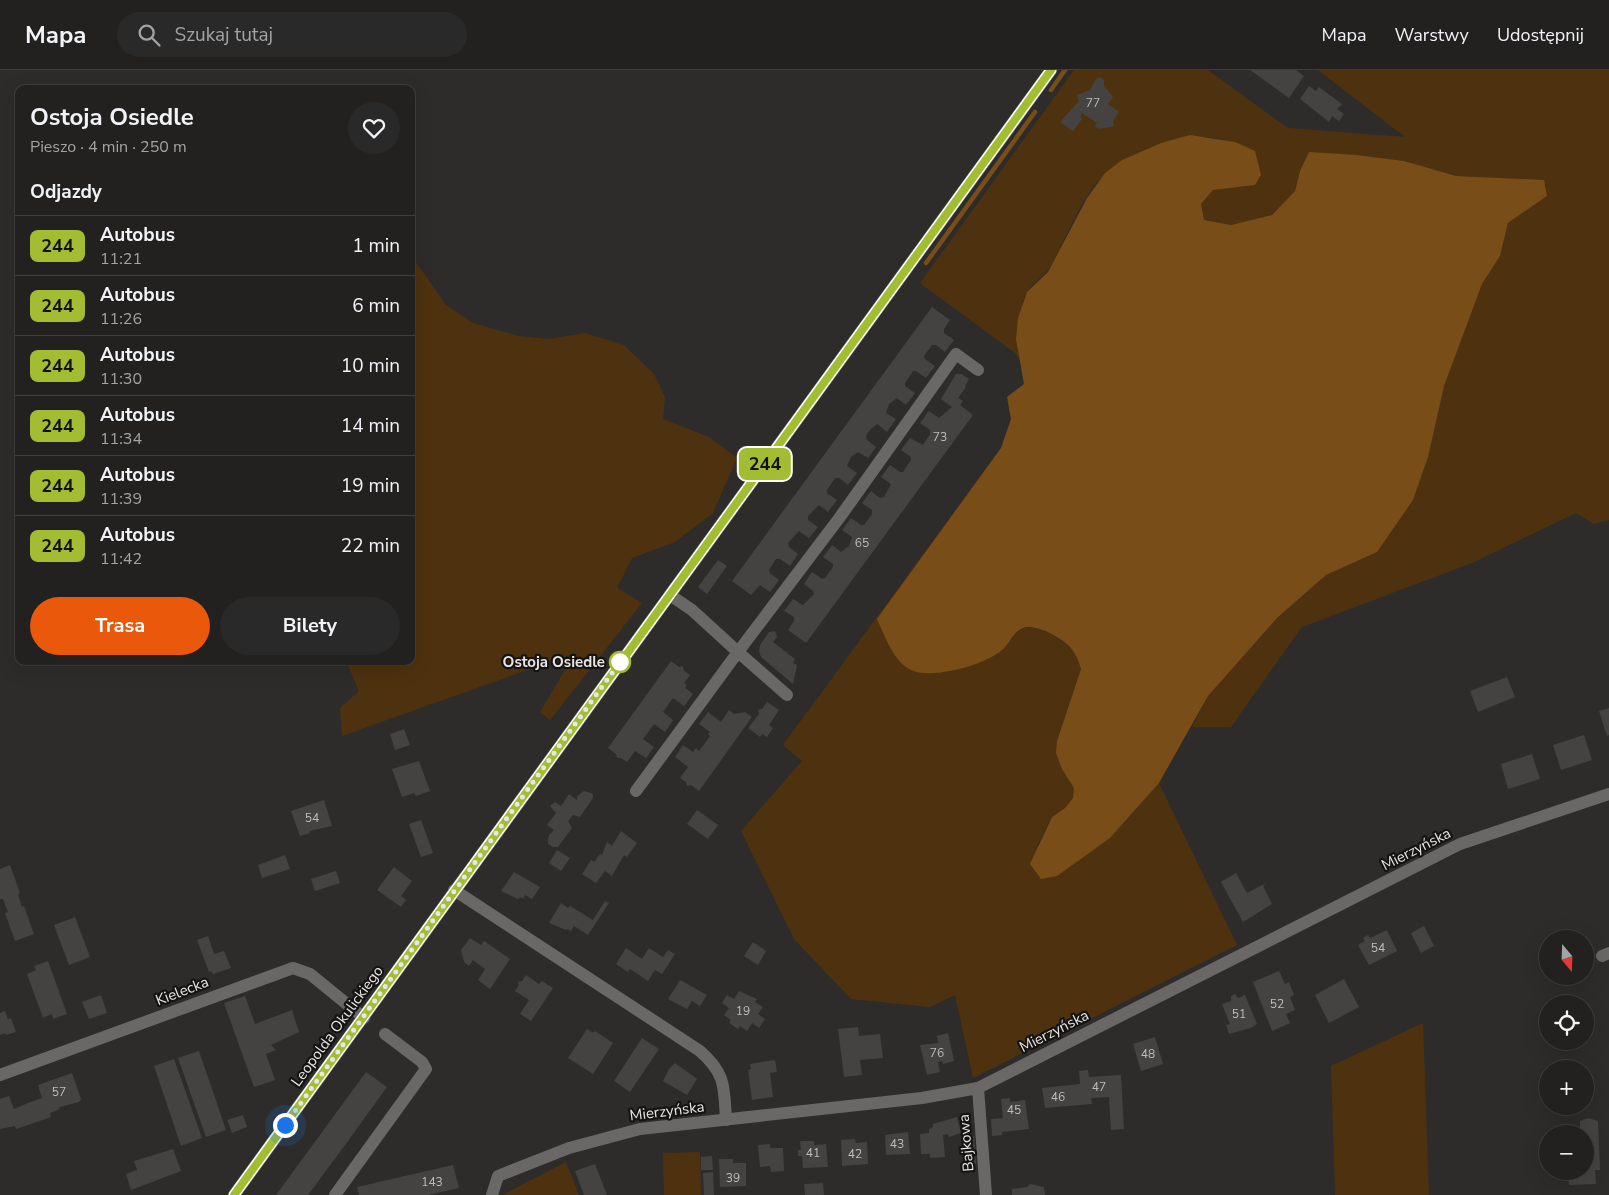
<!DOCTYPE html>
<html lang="pl">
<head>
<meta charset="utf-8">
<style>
	body { margin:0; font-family:"Nunito Sans",sans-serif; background:#2a2929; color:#f1f3f6; height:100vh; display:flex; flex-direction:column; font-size:19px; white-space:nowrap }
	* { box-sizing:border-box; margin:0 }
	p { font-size:16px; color:#a2a3a5 }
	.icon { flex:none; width:28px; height:28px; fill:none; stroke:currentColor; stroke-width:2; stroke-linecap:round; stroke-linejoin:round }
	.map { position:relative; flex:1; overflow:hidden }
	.sheet { position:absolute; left:15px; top:15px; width:400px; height:580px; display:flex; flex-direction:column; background:#222120; border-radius:10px; box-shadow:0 5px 20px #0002,0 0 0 1px #3f3e3e }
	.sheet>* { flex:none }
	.badge { padding:0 10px; border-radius:8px; font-size:18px; line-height:32px }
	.needle { width:32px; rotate:161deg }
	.fabs { position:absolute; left:1539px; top:860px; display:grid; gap:10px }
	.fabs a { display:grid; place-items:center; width:55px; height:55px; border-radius:50%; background:#222120; box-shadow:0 5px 20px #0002,0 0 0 1px #3f3e3e; font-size:25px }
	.you { position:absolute; width:25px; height:25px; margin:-12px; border:4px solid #fff; border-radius:50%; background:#1a73e8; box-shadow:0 0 0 8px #1a73e833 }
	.map>.badge { position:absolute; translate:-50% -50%; box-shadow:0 0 0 2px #fff }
	h2 { padding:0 15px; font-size:19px; line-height:45px }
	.round { display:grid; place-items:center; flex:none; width:52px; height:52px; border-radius:26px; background:#2a2929 }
	.overview { display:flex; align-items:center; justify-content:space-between; height:85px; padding:0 15px }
	h1 { font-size:24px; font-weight:700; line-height:38px }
	.primary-button { display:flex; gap:10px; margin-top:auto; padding:10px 15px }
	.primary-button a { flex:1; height:58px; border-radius:30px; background:#ea580c; color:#fff; font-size:20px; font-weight:700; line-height:58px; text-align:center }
	.primary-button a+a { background:#2a2929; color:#f1f3f6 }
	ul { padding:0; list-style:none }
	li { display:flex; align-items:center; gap:15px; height:60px; padding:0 15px; border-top:1px solid #3f3e3e }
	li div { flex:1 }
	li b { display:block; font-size:19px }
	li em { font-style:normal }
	li .badge { min-width:55px; font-weight:700; text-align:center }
	header { display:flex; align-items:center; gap:30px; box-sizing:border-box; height:70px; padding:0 25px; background:#222120; border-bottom:1px solid #3f3e3e }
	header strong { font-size:24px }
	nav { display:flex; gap:28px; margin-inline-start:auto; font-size:18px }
	.search { width:350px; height:45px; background:#2a2929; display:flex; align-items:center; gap:12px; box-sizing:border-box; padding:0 18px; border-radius:28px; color:#a2a3a5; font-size:19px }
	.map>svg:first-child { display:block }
	.green { fill:#4e3210 }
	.water { fill:#784d18 }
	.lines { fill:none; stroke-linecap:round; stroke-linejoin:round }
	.stream { stroke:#784d18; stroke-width:4.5 }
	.building { fill:#454341 }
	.minor { stroke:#696867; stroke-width:12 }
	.line-casing { stroke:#fff; stroke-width:11 }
	.line { stroke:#a2bd31; stroke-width:8 }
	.walk { stroke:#e7e6e5; stroke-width:5; stroke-dasharray:0 9 }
	.stop-dot { fill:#fff; stroke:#a2bd31; stroke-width:2.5 }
	.labels { text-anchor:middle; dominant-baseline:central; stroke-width:4.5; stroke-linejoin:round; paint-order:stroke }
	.number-label { font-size:12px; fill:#bebdbc }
	.stop-label { font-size:15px; font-weight:bold; fill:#e7e6e5; stroke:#151413; text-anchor:end }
	.street-label { font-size:15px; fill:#e7e6e5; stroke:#151413 }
</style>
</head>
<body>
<header>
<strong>Mapa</strong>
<div class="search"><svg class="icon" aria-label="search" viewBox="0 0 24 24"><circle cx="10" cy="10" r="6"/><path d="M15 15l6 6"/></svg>Szukaj tutaj</div>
<nav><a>Mapa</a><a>Warstwy</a><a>Udostępnij</a></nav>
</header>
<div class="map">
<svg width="1609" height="1125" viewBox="0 0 1609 1125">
	<rect width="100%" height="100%" fill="#2d2c2a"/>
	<!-- green -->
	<g class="green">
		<path d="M 1074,0 L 1208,0 L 1288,58 L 1405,67 L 1318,0 L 1609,0 L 1609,450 L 1594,454 L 1576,443 L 1472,493 L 1302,557 L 1231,657 L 1192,657 L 1208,626 L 1277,548 L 1326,505 L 1377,481 L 1482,214 L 1500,186 L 1508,153 L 1547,126 L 1544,111 L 1456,106 L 1404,91 L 1357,85 L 1300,101 L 1295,121 L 1272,145 L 1231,155 L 1204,150 L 1201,134 L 1213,120 L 1255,115 L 1255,82 C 1213,61 1184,63 1142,81 C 1129,87 1117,93 1106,103 C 1081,126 1068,165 1052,194 C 1046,206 1033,212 1027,222 C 1018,239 1017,272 1019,290 L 1015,283 L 920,213 Z"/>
		<path d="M 411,185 L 446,235 L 473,253 L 519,266 L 548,269 L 585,263 L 624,275 L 654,304 L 665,327 L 663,349 L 709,367 L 737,388 L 713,443 L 675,472 L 632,488 L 617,518 L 642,533 L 550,650 L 540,642 L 575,583 L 342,666 L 340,638 L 359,621 L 346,591 L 411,591 Z"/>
		<path d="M 1001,378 L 943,603 C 963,597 984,593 1001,581 C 1010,575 1012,564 1022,559 C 1034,552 1066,570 1073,581 C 1076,586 1079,593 1081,599 L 1057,671 L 1074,718 L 1073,728 L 1065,738 L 1052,747 L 1037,776 L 1110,768 L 1159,713 L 1237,875 L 973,1008 L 955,925 L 930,937 L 851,929 L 794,869 L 741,761 L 802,691 L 783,675 Z"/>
		<path d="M 1423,953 L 1429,1125 L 1335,1125 L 1331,996 Z"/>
		<path d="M 700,1082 L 701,1125 L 664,1125 L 663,1083 Z"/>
		<path d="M 566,1092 L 579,1125 L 504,1125 L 504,1124 Z"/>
	</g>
	<!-- water -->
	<path class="water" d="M 1190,65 L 1235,72 L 1255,81 L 1261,105 L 1255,115 L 1213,120 L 1201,134 L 1204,150 L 1231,155 L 1272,145 L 1295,121 L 1300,101 L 1309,82 L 1357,85 L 1404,91 L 1456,106 L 1544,110 L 1547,126 L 1508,153 L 1500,186 L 1482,214 L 1444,316 L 1428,387 L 1413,430 L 1377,482 L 1326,505 L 1277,548 L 1208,626 L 1159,713 L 1110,768 L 1057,806 L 1041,809 L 1030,794 L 1052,747 L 1065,738 L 1073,728 L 1074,718 L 1062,699 L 1056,683 L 1057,671 L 1081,599 C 1079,593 1077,587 1073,581 C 1066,570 1036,553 1023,558 C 1012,563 1011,573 1002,580 C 985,595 932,610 911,600 C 893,591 885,566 877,549 L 1001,378 L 1011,349 L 1007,327 L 1024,314 L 1016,269 L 1018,248 L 1027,222 L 1048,202 L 1087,128 L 1105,103 L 1122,90 L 1161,73 Z"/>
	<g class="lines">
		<!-- stream -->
		<g class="stream">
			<path d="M 1051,20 L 1065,0"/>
			<path d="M 926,193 L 1035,42"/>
		</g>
	</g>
	<!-- building -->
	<g class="building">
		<path d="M 1250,0 L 1296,0 L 1304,6 L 1289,28 Z"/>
		<path d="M 1100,7 L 1104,10 L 1104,16 L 1113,27 L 1108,34 L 1119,42 L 1113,51 L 1114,56 L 1098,59 L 1095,56 L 1097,53 L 1082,43 L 1080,47 L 1082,49 L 1073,61 L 1060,52 L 1079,31 L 1077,25 L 1090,20 L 1095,10 Z"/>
		<path d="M 1309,16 L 1316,21 L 1319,17 L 1342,34 L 1337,39 L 1344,44 L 1339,51 L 1332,46 L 1329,52 L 1300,29 Z"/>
		<path d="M 932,237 L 950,250 L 944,259 L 944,263 L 954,270 L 945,282 L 936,275 L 932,275 L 924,286 L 925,289 L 935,296 L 926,308 L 916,301 L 913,301 L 905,313 L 905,316 L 915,323 L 906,335 L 897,328 L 889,334 L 886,343 L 896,349 L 887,362 L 877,354 L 870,360 L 866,366 L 867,370 L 876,377 L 868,388 L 858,382 L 851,387 L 847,396 L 857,403 L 848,415 L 839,408 L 835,408 L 827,420 L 827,423 L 837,430 L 828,442 L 819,435 L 808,446 L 808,450 L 818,457 L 809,468 L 799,461 L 788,473 L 789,477 L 798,484 L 790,496 L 780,489 L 776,489 L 769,500 L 770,503 L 779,510 L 770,522 L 760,515 L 751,525 L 732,511 Z"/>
		<path d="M 956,304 L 962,304 L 969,309 L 965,316 L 966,317 L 958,328 L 963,331 L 960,335 L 973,345 L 806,573 L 788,560 L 794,551 L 794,547 L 784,541 L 793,529 L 803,535 L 814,524 L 813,521 L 804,514 L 812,502 L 822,509 L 825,508 L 833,497 L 833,494 L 823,487 L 832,475 L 841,482 L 849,476 L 852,467 L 842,460 L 851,448 L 861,455 L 864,455 L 872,444 L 872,440 L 862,433 L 871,421 L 880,428 L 884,427 L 891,414 L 881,407 L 890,395 L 900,402 L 903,402 L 911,390 L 911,387 L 901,380 L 910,368 L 923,375 L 930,364 L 930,360 L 920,353 L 929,341 L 939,348 L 952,337 L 941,329 Z"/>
		<path d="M 718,490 L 727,496 L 707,524 L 698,517 Z"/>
		<path d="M 775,561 L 777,567 L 773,572 L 795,589 L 793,593 L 797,595 L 793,614 L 761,587 L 759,581 L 760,575 L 769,562 Z"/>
		<path d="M 671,591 L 679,597 L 683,596 L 684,601 L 690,605 L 684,613 L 687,615 L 685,618 L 693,624 L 684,636 L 673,628 L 663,642 L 673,650 L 665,662 L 654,654 L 649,661 L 643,669 L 654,677 L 646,688 L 635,681 L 627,692 L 621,688 L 617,688 L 616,684 L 608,678 Z"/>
		<path d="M 1507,607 L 1515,627 L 1478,642 L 1470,621 Z"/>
		<path d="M 767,632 L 779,640 L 769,655 L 773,658 L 767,667 L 762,664 L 760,667 L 748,658 L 759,644 L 758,640 L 762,639 Z"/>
		<path d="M 1609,638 L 1609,665 L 1607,666 L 1599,641 Z"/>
		<path d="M 729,640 L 734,644 L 745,642 L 752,647 L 699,721 L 691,715 L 687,716 L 686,712 L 680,708 L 688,697 L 675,687 L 683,675 L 693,682 L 696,678 L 699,681 L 710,666 L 708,664 L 710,662 L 699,654 L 708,642 L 721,652 Z"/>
		<path d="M 404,659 L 410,675 L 395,680 L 390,664 Z"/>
		<path d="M 1584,665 L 1592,690 L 1561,700 L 1553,675 Z"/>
		<path d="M 1532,684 L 1540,709 L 1508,719 L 1501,694 Z"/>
		<path d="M 419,691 L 430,721 L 416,726 L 414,723 L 402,727 L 392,699 Z"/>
		<path d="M 584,721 L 593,724 L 593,728 L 580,747 L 573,745 L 568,751 L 572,758 L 558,777 L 553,777 L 548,774 L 548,769 L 549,765 L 554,760 L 547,755 L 556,743 L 550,736 L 555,732 L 561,736 L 569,724 L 577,730 L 577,726 Z"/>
		<path d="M 324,730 L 332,756 L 309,761 L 310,763 L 300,766 L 291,741 Z"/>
		<path d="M 697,740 L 718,755 L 708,769 L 687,754 Z"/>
		<path d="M 421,750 L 433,783 L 421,787 L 409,754 Z"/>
		<path d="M 621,761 L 637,773 L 627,787 L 624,785 L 612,806 L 605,801 L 596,813 L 582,804 L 591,790 L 594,792 L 600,784 L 602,785 L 607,772 L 612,776 Z"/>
		<path d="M 557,780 L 570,788 L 561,801 L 549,793 Z"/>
		<path d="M 285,785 L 290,799 L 262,808 L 258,795 Z"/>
		<path d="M 10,795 L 20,823 L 18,824 L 20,831 L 22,837 L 24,836 L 34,864 L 15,871 L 5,843 L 8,842 L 3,829 L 0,829 L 0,799 Z"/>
		<path d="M 394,797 L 412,811 L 401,826 L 406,830 L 401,837 L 377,820 Z"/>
		<path d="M 336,801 L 340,813 L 315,821 L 311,809 Z"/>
		<path d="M 514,802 L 540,817 L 532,829 L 525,825 L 523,829 L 520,827 L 518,829 L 501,821 Z"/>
		<path d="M 1236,803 L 1247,823 L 1266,813 L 1263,816 L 1272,834 L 1243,852 L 1221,812 Z"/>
		<path d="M 605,831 L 609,833 L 588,865 L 574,856 L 571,861 L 567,859 L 566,860 L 549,853 L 561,833 L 568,838 L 570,836 L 593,850 Z"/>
		<path d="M 75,847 L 90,887 L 69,895 L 54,855 Z"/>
		<path d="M 1424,856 L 1434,876 L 1421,883 L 1411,863 Z"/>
		<path d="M 1387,860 L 1397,881 L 1369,895 L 1358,875 L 1365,871 L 1363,868 L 1368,865 L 1370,868 Z"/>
		<path d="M 208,866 L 214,884 L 224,881 L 231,898 L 213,904 L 211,901 L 209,902 L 197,870 Z"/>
		<path d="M 470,868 L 481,875 L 484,871 L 510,889 L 490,919 L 478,910 L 485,899 L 473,890 L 469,896 L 464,892 L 461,880 Z"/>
		<path d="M 753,872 L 766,881 L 758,895 L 744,886 Z"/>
		<path d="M 626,878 L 642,889 L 649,878 L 663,887 L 668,880 L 675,884 L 662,904 L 655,900 L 648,911 L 630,899 L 628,902 L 616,894 Z"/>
		<path d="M 48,891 L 67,944 L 53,949 L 52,944 L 43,948 L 27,904 L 36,900 L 34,896 Z"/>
		<path d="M 1279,901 L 1285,914 L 1289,912 L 1294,925 L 1290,927 L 1295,940 L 1286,944 L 1290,953 L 1272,961 L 1253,912 Z"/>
		<path d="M 526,905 L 539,914 L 542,911 L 553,918 L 531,951 L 520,944 L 529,930 L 515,921 L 519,915 L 518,912 L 522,911 Z"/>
		<path d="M 1344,909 L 1359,937 L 1329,953 L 1315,925 Z"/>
		<path d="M 680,910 L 707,925 L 700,936 L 692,931 L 687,939 L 668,929 Z"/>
		<path d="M 739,921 L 757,929 L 755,932 L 763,937 L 758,944 L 765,949 L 759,958 L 752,953 L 747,961 L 740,956 L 738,959 L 729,953 L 731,950 L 724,945 L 729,938 L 722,933 L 727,925 L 734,929 Z"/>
		<path d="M 1235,924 L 1238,928 L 1245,925 L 1257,954 L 1251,958 L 1229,964 L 1226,955 L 1230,954 L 1222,934 L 1231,931 L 1231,926 Z"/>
		<path d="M 101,925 L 107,943 L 89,949 L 82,932 Z"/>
		<path d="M 245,926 L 255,954 L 292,940 L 299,962 L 271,975 L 276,980 L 266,984 L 275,1010 L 254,1017 L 224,933 Z"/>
		<path d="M 5,941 L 8,949 L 11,948 L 16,962 L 6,965 L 5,963 L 0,965 L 0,943 Z"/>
		<path d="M 858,957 L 859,966 L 880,964 L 883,988 L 860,990 L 862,1005 L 844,1007 L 838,959 Z"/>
		<path d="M 587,959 L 593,963 L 595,961 L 613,973 L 593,1004 L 568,988 Z"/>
		<path d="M 948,963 L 954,991 L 943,994 L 942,991 L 938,992 L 940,1002 L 927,1005 L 920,975 L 938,973 L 937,966 Z"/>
		<path d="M 1155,967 L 1163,994 L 1141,1001 L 1133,974 Z"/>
		<path d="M 642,968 L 659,979 L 630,1022 L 614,1011 Z"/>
		<path d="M 199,981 L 226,1060 L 206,1067 L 178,988 Z"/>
		<path d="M 174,989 L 202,1068 L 181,1076 L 154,996 Z"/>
		<path d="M 775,990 L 777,1002 L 770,1003 L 773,1027 L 752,1030 L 748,1000 L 751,999 L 750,994 Z"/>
		<path d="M 675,993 L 697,1009 L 687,1025 L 663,1011 L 669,999 Z"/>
		<path d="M 1088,1000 L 1089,1007 L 1121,1005 L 1124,1059 L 1111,1060 L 1109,1027 L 1091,1028 L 1092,1034 L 1045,1038 L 1042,1018 L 1080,1014 L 1079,1001 Z"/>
		<path d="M 366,1002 L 387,1017 L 348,1071 L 308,1125 L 276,1125 Z"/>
		<path d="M 72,1003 L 81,1029 L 79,1032 L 60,1037 L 58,1040 L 50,1043 L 51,1047 L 16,1059 L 15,1056 L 0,1059 L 0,1029 L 9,1026 L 14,1039 L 28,1033 L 42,1028 L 38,1015 Z"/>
		<path d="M 1010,1028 L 1010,1032 L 1025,1030 L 1029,1059 L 1002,1062 L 1002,1065 L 992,1066 L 991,1049 L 1003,1048 L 1001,1029 Z"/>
		<path d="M 243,1045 L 247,1057 L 232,1063 L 227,1050 Z"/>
		<path d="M 957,1047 L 961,1063 L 949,1067 L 948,1064 L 943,1065 L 945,1087 L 930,1088 L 930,1084 L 921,1084 L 920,1064 L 929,1063 L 929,1059 L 933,1057 L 933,1054 Z"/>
		<path d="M 1588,1048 L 1598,1051 L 1600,1100 L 1595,1100 L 1596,1114 L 1569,1115 L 1568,1101 L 1585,1101 L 1585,1064 L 1561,1064 L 1561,1059 L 1580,1058 L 1580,1051 Z"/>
		<path d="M 908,1062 L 910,1084 L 886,1085 L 885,1065 Z"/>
		<path d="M 974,1066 L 976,1094 L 966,1095 L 964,1067 Z"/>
		<path d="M 855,1069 L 856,1073 L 867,1072 L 868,1094 L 842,1096 L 841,1070 Z"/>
		<path d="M 800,1071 L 814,1071 L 814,1075 L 826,1074 L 828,1097 L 803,1098 L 802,1086 L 798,1086 L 798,1080 L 801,1080 Z"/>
		<path d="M 770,1074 L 770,1078 L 783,1078 L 784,1101 L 771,1102 L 770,1096 L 760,1097 L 758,1075 Z"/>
		<path d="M 173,1079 L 181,1101 L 131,1120 L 126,1104 L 137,1100 L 134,1091 Z"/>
		<path d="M 712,1086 L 713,1100 L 701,1100 L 701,1087 Z"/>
		<path d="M 719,1089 L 733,1089 L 733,1093 L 746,1093 L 746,1116 L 720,1117 Z"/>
		<path d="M 595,1094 L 607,1125 L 584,1125 L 575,1101 Z"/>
		<path d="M 453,1095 L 459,1118 L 429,1125 L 359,1125 L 357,1117 Z"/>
		<path d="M 713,1102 L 714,1125 L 704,1125 L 703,1103 Z"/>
		<path d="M 823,1113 L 824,1125 L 805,1125 L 804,1114 Z"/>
		<path d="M 1030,1114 L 1044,1117 L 1045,1125 L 1012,1125 L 1012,1119 L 1027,1117 Z"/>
	</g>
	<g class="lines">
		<!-- minor -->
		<g class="minor">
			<path d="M 787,625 L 738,582 L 840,447 L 956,284 L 978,300"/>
			<path d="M 636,721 L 738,582 L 692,540 L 670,525"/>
			<path d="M 454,820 L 700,981 C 726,1004 724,1017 726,1050"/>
			<path d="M 1602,886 L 1609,883"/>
			<path d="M 0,1005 L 293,898 L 310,904 L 364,948"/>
			<path d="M 978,1018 L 986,1125"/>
			<path d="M 234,1125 L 1051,0"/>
			<path d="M 335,1125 L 426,999 L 422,992 L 385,964"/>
			<path d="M 492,1125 L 498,1106 L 569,1078 L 640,1059 L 922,1028 L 978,1018 L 1460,774 L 1609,724"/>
		</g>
	</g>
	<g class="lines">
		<!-- line casing -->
		<g class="line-casing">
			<path id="line" d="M 234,1125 L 1051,0"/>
		</g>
		<!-- line -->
		<use href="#line" class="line"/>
		<!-- walk -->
		<path class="walk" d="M 285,1055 L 620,592"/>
	</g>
	<!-- markers -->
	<circle class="stop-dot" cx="620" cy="592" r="10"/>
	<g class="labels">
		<!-- number labels -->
		<g class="number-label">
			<text x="1093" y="33">77</text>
			<text x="940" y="367">73</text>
			<text x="862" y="473">65</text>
			<text x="312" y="748">54</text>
			<text x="1378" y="878">54</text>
			<text x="1277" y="934">52</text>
			<text x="743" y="941">19</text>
			<text x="1239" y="944">51</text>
			<text x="937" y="983">76</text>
			<text x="1148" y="984">48</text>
			<text x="1099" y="1017">47</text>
			<text x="59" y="1022">57</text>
			<text x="1058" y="1027">46</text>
			<text x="1014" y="1040">45</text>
			<text x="897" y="1074">43</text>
			<text x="813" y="1083">41</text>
			<text x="855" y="1084">42</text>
			<text x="733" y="1108">39</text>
			<text x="432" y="1112">143</text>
		</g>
		<!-- stop labels -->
		<g class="stop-label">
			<text x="605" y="592">Ostoja Osiedle</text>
		</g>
		<!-- street labels -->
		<g class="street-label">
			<text transform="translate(1416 779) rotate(-27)">Mierzyńska</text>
			<text transform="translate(182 921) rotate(-21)">Kielecka</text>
			<text transform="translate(337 956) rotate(-54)">Leopolda Okulickiego</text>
			<text transform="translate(1054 961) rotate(-27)">Mierzyńska</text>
			<text transform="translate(667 1041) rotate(-7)">Mierzyńska</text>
			<text transform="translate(966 1073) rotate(-95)">Bajkowa</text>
		</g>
	</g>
</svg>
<div class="fabs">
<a><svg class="needle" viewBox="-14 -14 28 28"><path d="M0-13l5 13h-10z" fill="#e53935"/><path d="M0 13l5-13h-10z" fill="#a2a3a5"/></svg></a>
<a><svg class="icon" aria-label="locate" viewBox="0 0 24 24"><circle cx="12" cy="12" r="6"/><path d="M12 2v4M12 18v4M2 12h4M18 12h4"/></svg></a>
<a>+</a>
<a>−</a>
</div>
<div class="you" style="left:285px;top:1055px"></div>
<b class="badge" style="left:765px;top:394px;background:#a2bd31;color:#111">244</b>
<section class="sheet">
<div class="overview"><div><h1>Ostoja Osiedle</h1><p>Pieszo · 4 min · 250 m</p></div><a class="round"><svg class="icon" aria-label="heart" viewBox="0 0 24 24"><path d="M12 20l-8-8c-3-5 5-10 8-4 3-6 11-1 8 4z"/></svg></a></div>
<h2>Odjazdy</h2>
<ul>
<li><span class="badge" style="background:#a2bd31;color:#111">244</span><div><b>Autobus</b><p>11:21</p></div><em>1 min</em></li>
<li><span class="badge" style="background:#a2bd31;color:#111">244</span><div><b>Autobus</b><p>11:26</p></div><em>6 min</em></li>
<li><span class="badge" style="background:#a2bd31;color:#111">244</span><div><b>Autobus</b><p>11:30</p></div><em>10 min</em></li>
<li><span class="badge" style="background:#a2bd31;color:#111">244</span><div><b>Autobus</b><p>11:34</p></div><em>14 min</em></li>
<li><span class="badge" style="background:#a2bd31;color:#111">244</span><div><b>Autobus</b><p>11:39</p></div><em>19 min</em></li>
<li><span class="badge" style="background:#a2bd31;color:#111">244</span><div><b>Autobus</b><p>11:42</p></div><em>22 min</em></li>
</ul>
<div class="primary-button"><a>Trasa</a><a>Bilety</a></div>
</section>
</div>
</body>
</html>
